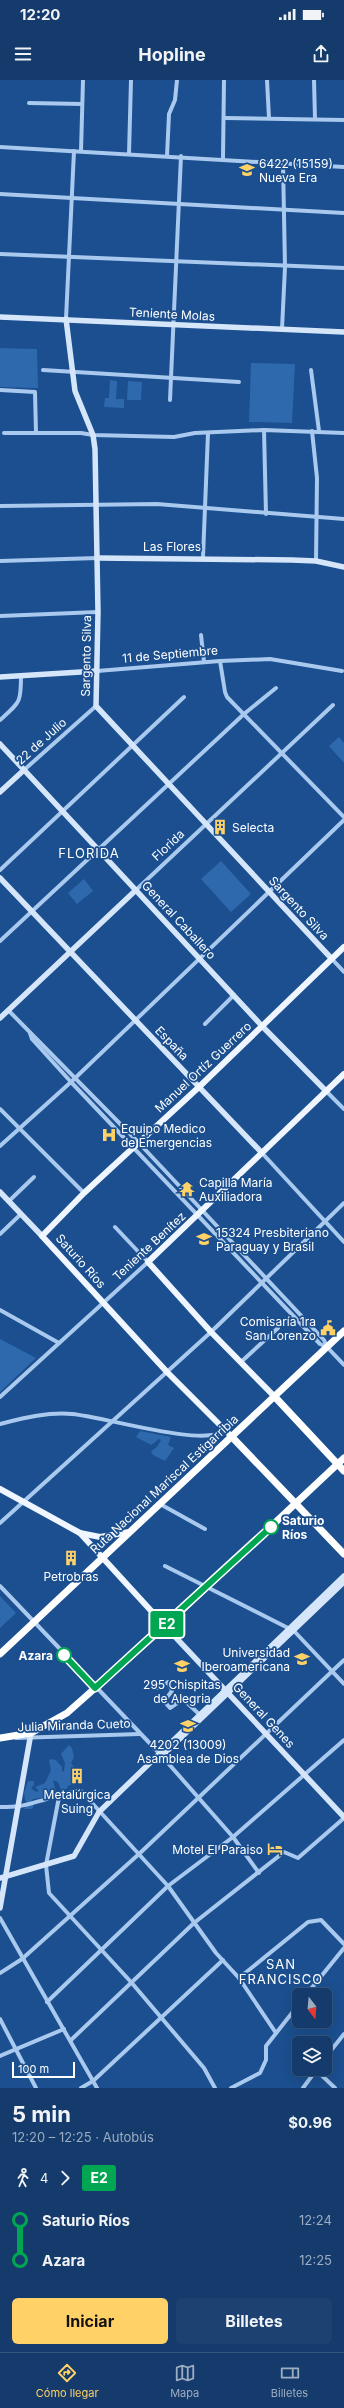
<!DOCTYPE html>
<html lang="es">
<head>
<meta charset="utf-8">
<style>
	body { margin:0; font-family:Inter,sans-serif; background:#1d4271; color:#f1f3f6; height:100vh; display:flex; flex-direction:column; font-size:15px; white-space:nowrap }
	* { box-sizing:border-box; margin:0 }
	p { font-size:13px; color:#9dadc1 }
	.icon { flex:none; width:22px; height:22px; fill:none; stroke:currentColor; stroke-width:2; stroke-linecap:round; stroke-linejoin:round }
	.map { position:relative; height:2008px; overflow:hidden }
	.details { display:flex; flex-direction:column; background:#143b6b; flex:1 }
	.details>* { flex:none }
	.badge { padding:0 8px; border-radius:3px; font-size:14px; line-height:26px }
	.needle { width:26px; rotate:164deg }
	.controls { position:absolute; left:292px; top:1908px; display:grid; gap:8px }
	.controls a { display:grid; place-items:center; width:40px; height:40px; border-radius:6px; background:#143b6b; box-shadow:0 4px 16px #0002,0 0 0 1px #33557e; font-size:20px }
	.scale { position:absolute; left:12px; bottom:10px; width:63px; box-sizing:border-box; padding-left:4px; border:2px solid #fff; border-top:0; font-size:11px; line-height:14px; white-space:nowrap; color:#fff; -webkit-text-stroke:3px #1b4f8f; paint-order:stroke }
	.map>.badge { position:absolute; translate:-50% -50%; box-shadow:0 0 0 2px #fff }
	.legs { display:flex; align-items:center; gap:6px; height:44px; padding:0 12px; font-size:13px }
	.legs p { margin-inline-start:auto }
	.headline { display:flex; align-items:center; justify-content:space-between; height:68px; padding:0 12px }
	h1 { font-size:22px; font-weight:700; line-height:30px }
	.button { display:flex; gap:8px; margin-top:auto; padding:8px 12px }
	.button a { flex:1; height:46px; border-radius:6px; background:#ffd166; color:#111; font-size:16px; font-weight:700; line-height:46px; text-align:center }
	.button a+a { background:#1d4271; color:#f1f3f6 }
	ul { padding:0 12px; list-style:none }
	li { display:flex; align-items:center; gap:14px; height:40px; font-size:15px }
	li i { display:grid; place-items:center; width:6px; height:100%; margin:0 5px; background:currentColor }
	li i::after { content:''; width:10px; height:10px; margin:-5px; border:3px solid; border-radius:50%; background:#143b6b }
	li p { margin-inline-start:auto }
	li:first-child i { background:linear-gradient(#0000 50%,currentColor 0) }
	li:last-child i { background:linear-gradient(currentColor 50%,#0000 0) }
	.status { display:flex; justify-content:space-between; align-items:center; height:28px; padding:0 20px; background:#143b6b; direction:ltr }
	.status svg { height:11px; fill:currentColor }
	header { display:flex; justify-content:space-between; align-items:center; height:52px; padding:0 12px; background:#143b6b; font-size:18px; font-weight:700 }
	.dock { display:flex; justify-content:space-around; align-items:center; height:56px; border-top:1px solid #33557e; background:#143b6b; font-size:11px; color:#9dadc1 }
	.dock a { display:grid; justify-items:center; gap:2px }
	.dock .selected { color:#ffd166 }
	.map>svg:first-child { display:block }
	.green { fill:#2e69ad }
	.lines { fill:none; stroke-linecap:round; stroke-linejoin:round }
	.street { stroke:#a9c9ee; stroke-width:4 }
	.secondary { stroke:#d6e6fa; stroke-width:5.5 }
	.primary { stroke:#f0f6ff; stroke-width:6 }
	.highway { stroke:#fff; stroke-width:7 }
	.line-1-casing { stroke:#fff; stroke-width:9 }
	.line-1 { stroke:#00a651; stroke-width:6 }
	.stop-1-dot { fill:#fff; stroke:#00a651; stroke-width:2 }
	.labels { text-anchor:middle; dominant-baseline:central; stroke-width:3.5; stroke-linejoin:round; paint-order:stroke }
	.poi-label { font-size:12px; fill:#fff; stroke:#1b4f8f; text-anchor:start }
	.street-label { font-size:12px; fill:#fff; stroke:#1b4f8f }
	.stop-label { font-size:12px; font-weight:bold; fill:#fff; stroke:#1b4f8f; text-anchor:start }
	.neighbourhood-label { font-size:13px; letter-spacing:1px; fill:#fff; stroke:#1b4f8f }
</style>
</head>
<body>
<div class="status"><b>12:20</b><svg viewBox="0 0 49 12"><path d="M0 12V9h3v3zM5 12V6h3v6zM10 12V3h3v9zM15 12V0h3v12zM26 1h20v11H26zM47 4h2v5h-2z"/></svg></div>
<header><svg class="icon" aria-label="menu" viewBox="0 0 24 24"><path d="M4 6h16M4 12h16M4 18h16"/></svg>Hopline<svg class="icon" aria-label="share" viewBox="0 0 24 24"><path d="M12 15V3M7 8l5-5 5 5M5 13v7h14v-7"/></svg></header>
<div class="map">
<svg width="344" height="2008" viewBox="0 0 344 2008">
	<rect width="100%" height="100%" fill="#1b4f8f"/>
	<!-- green -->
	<g class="green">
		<path d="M 0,268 L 37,269 L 38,308 L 0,307 Z"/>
		<path d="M 251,283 L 295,284 L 292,343 L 249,342 Z"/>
		<path d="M 110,300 L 117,301 L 116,319 L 124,319 L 124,328 L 104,327 L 105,318 L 109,318 Z"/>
		<path d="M 128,301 L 142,302 L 141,320 L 127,320 Z"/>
		<path d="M 339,657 L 344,663 L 344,683 L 329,666 Z"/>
		<path d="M 221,781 L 251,814 L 231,832 L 201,799 Z"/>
		<path d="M 84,799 L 93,811 L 77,824 L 68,813 Z"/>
		<path d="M 0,1259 L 36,1278 L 0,1312 Z"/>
		<path d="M 140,1351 L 171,1357 L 168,1365 L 174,1368 L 165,1381 L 153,1375 L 151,1371 L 157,1367 L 161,1360 L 159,1359 L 151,1365 L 136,1357 Z"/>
		<path d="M 0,1516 L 16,1533 L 0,1548 Z"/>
		<path d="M 69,1665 L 72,1668 L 74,1677 L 71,1683 L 74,1687 L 74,1704 L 68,1706 L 67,1709 L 61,1710 L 58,1702 L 53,1700 L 56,1712 L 53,1716 L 33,1719 L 30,1722 L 34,1725 L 32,1729 L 24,1729 L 28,1723 L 25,1720 L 24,1713 L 28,1701 L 34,1701 L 34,1705 L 31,1708 L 36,1712 L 39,1711 L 35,1707 L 45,1703 L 51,1690 L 49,1681 L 51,1679 L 56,1680 L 62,1687 L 62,1692 L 64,1691 L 65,1683 L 61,1674 Z"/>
	</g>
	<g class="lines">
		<!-- street -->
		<g class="street">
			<path d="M 267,0 L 269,38"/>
			<path d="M 314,0 L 315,39"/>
			<path d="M 29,23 L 82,24"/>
			<path d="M 225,38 L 344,40"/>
			<path d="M 0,67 L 344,87"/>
			<path d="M 81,71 L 83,0"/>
			<path d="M 129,74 L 131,0"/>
			<path d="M 167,76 L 169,34 L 175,20 L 177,0"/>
			<path d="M 223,78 L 224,0"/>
			<path d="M 0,114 L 344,133"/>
			<path d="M 0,174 L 344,188"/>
			<path d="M 66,239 L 74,71"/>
			<path d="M 282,249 L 285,187 L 283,83"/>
			<path d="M 43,290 L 239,302"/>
			<path d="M 311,290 L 319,351"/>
			<path d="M 0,310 L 35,312 L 36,353"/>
			<path d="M 170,320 L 181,76"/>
			<path d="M 264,350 L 266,434"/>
			<path d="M 312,351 L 317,398 L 316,481"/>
			<path d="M 4,353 L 81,353 L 93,355 L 174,357 L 195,353 L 264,350 L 344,353"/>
			<path d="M 0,426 L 157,424 L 344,439"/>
			<path d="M 203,477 L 208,353"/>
			<path d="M 0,481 L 98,478"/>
			<path d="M 0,536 L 98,532"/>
			<path d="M 201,555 L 204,582"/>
			<path d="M 220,581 L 225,612 L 227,617 L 344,737"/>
			<path d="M 97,591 L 220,581 L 270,579 L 342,591"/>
			<path d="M 0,640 C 20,622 21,623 21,596"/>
			<path d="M 24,690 L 96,626"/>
			<path d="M 0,790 L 184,617"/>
			<path d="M 136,810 L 333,625"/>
			<path d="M 0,861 L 244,634 L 276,608"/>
			<path d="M 331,878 L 344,892"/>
			<path d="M 9,931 L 138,1062 L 324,1260 L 327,1267 L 344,1285"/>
			<path d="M 205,944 L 234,915"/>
			<path d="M 30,953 L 32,959 L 71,1002 L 320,1264 L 327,1267"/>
			<path d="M 326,1011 L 344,1029"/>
			<path d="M 0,1029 L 84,1113"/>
			<path d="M 0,1066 L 71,1002 L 344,740"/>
			<path d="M 262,1073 L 344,1162"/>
			<path d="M 9,1121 L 34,1097"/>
			<path d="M 0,1154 L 21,1134"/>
			<path d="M 0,1230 L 59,1263"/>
			<path d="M 241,1282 L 278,1248"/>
			<path d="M 0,1317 L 148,1182 L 115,1147"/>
			<path d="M 0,1344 C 24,1338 47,1332 72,1334 C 106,1337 200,1367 226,1351"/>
			<path d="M 160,1424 L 205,1449"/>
			<path d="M 0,1443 L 211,1252 L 344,1123"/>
			<path d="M 165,1486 L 294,1551 L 344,1604"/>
			<path d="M 0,1506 L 160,1674 L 233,1757 L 259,1793"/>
			<path d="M 157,1608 L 168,1602 L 172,1611 L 164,1621 L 170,1628 L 183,1619 L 200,1635"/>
			<path d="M 16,1658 L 140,1654"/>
			<path d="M 59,1717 L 46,1785 L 49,1813 L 131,1902 L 204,1988 L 215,2008"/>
			<path d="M 0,1727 C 6,1727 13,1727 19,1726 C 32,1725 73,1709 81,1711 L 168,1806 L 216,1873 L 239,1898 L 276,1953"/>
			<path d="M 0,1838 L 97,2008"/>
			<path d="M 0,1893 L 22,1879 L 139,1774 L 344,1580"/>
			<path d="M 239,1898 L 308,1842 L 321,1840 L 344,1864"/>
			<path d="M 306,1915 L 344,1868"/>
			<path d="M 47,1922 L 168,1806 L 233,1757 L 344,1660"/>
			<path d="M 0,1939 L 36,2008"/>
			<path d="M 71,1960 L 194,1843 L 284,1772 L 298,1778 L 344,1738"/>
			<path d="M 0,1976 L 64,1949"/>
			<path d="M 325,1978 L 344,1954"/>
			<path d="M 316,1990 L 335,2008"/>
			<path d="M 81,2008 L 93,2001 L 223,1880"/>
			<path d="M 231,2008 L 260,1993 L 266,1980 L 266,1966 L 299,1924"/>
			<path d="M 303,2008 L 317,1989"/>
		</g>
		<!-- secondary -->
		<g class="secondary">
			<path d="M 0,237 L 344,252"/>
			<path d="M 66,239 L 75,311 L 93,355 L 95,369 L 98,532 L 96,626 L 331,878"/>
			<path d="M 98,478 L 292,480 L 316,481 L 344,487"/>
			<path d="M 0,597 L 97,591"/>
			<path d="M 0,664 L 262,946 L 326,1011"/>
			<path d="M 0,712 L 24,690"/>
			<path d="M 0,798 L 262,1073"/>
			<path d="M 0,938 L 136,810"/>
			<path d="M 0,1112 L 42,1156"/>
			<path d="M 165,1546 L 344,1737"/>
			<path d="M 160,1674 L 166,1672 L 344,1502"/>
			<path d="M 0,1798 L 74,1776 L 99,1732 L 344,1496"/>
			<path d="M 0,1828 L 31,1653"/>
		</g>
		<!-- primary -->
		<g class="primary">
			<path d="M 275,1317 L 211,1252 L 148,1182 L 344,994"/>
			<path d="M 231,1356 L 167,1292 L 42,1156 L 84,1113 L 199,1007 L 344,867"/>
			<path d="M 0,1409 L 80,1453 L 165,1546"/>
			<path d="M 80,1453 L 100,1457 L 129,1452"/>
		</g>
		<!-- highway -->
		<g class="highway">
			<path d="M 275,1317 L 344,1391"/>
			<path d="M 231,1356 L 344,1474"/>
			<path d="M 0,1574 L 344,1251"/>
			<path d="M 0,1658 L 31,1653 L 67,1633 L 165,1546 L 344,1378"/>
		</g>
	</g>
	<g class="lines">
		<!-- line-1 casing -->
		<g class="line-1-casing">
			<path id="line-1" d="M 64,1575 L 95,1608 L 271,1447"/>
		</g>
		<!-- line-1 -->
		<use href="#line-1" class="line-1"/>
	</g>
	<!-- icons -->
	<defs>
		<g id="school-bare" transform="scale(1.2)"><path d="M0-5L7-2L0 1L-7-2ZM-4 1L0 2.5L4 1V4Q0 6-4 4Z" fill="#ffd166" stroke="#1b4f8f" stroke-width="2.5" paint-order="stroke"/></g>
		<g id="building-bare" transform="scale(1.2)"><path d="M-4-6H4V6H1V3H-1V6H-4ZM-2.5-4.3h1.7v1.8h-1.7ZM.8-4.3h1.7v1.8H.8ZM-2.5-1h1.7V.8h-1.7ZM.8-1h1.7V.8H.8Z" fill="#ffd166" stroke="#1b4f8f" stroke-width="2.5" paint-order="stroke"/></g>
		<g id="hospital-bare" transform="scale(1.2)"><path d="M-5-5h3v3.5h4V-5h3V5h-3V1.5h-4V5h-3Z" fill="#ffd166" stroke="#1b4f8f" stroke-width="2.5" paint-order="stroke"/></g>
		<g id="temple-bare" transform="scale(1.2)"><path d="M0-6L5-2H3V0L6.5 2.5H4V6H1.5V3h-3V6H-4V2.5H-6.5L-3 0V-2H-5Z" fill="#ffd166" stroke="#1b4f8f" stroke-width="2.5" paint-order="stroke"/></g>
		<g id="civic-bare" transform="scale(1.2)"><path d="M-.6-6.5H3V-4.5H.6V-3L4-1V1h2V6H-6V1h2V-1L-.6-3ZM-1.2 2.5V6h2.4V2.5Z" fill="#ffd166" stroke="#1b4f8f" stroke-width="2.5" paint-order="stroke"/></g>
		<g id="university-bare" transform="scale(1.2)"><path d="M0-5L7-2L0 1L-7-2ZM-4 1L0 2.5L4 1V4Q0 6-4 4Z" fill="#ffd166" stroke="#1b4f8f" stroke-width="2.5" paint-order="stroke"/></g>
		<g id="hotel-bare" transform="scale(1.2)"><path d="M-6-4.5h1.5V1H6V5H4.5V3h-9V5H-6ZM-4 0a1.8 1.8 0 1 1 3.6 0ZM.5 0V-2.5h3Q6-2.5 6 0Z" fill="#ffd166" stroke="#1b4f8f" stroke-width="2.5" paint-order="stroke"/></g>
	</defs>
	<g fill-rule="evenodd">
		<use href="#school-bare" x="247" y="90"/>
		<use href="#building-bare" x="220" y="747"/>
		<use href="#hospital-bare" x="109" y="1055"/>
		<use href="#temple-bare" x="187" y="1109"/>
		<use href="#school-bare" x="204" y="1159"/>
		<use href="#civic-bare" x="328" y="1248"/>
		<use href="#building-bare" x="71" y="1478"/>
		<use href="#university-bare" x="302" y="1579"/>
		<use href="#school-bare" x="182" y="1586"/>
		<use href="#school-bare" x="188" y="1646"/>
		<use href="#building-bare" x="77" y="1696"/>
		<use href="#hotel-bare" x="275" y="1769"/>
	</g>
	<!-- markers -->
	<g class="stop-1-dot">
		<circle cx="271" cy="1447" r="7"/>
		<circle cx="64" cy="1575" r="7"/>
	</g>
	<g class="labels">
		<!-- poi labels -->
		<g class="poi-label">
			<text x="259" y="83">6422 (15159)<tspan x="259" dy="14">Nueva Era</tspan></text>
			<text x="232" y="747">Selecta</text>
			<text x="121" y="1048">Equipo Medico<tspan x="121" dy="14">de Emergencias</tspan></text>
			<text x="199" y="1102">Capilla María<tspan x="199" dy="14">Auxiliadora</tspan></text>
			<text x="216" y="1152">15324 Presbiteriano<tspan x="216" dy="14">Paraguay y Brasil</tspan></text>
			<text x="316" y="1241" text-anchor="end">Comisaría 1ra<tspan x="316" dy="14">San Lorenzo</tspan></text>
			<text x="71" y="1496" text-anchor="middle">Petrobras</text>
			<text x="290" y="1572" text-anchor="end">Universidad<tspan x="290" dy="14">Iberoamericana</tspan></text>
			<text x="182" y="1604" text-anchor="middle">295 Chispitas<tspan x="182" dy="14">de Alegria</tspan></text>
			<text x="188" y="1664" text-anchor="middle">4202 (13009)<tspan x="188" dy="14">Asamblea de Dios</tspan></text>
			<text x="77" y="1714" text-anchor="middle">Metalúrgica<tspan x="77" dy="14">Suing</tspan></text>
			<text x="263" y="1769" text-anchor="end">Motel El Paraiso</text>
		</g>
		<!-- street labels -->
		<g class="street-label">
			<text transform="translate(172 234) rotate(3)">Teniente Molas</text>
			<text x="172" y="466">Las Flores</text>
			<text transform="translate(170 574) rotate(-5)">11 de Septiembre</text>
			<text transform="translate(86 576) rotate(-89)">Sargento Silva</text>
			<text transform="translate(41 661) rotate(-42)">22 de Julio</text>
			<text transform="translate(168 765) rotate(-43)">Florida</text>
			<text transform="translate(299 828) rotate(47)">Sargento Silva</text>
			<text transform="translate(179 840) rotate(47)">General Caballero</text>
			<text transform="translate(172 963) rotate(46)">España</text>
			<text transform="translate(203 987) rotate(-43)">Manuel Ortíz Guerrero</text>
			<text transform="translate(149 1166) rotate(-43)">Teniente Benítez</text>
			<text transform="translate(81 1181) rotate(48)">Saturio Ríos</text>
			<text transform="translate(164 1404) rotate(-43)">Ruta Nacional Mariscal Estigarribia</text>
			<text transform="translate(264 1635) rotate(47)">General Genes</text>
			<text transform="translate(74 1645) rotate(-2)">Julia Miranda Cueto</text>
		</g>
		<!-- stop labels -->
		<g class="stop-label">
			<text x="282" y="1440">Saturio<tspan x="282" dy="14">Ríos</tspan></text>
			<text x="53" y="1575" text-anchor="end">Azara</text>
		</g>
		<!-- neighbourhood labels -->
		<g class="neighbourhood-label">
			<text x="89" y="773">FLORIDA</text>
			<text x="281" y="1884">SAN<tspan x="281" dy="15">FRANCISCO</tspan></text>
		</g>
	</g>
</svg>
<div class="controls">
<a><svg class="needle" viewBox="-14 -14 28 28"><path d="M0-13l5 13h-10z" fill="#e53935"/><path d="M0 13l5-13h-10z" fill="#9dadc1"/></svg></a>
<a><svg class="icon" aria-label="layers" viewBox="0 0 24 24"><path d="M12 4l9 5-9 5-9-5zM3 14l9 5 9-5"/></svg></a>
</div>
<div class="scale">100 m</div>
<b class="badge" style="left:167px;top:1544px;background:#00a651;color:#fff">E2</b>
</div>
<section class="details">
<div class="headline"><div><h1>5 min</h1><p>12:20 – 12:25 · Autobús</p></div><b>$0.96</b></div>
<div class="legs"><svg class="icon" aria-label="walk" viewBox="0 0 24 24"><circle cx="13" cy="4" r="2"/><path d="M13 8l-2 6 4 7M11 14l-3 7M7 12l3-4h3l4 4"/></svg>4<svg class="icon" aria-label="forward" viewBox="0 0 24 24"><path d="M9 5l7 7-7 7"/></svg><b class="badge" style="background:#00a651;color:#fff">E2</b></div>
<ul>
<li><i style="color:#00a651"></i><b>Saturio Ríos</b><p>12:24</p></li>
<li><i style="color:#00a651"></i><b>Azara</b><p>12:25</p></li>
</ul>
<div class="button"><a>Iniciar</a><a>Billetes</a></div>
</section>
<nav class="dock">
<a class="selected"><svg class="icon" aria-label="directions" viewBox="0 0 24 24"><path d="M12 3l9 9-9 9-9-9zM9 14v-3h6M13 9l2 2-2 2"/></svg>Cómo llegar</a>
<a><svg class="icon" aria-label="map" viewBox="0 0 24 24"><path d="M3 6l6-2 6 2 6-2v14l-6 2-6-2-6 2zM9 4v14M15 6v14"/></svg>Mapa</a>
<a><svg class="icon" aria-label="tickets" viewBox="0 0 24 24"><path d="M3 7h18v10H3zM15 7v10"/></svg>Billetes</a>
</nav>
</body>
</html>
